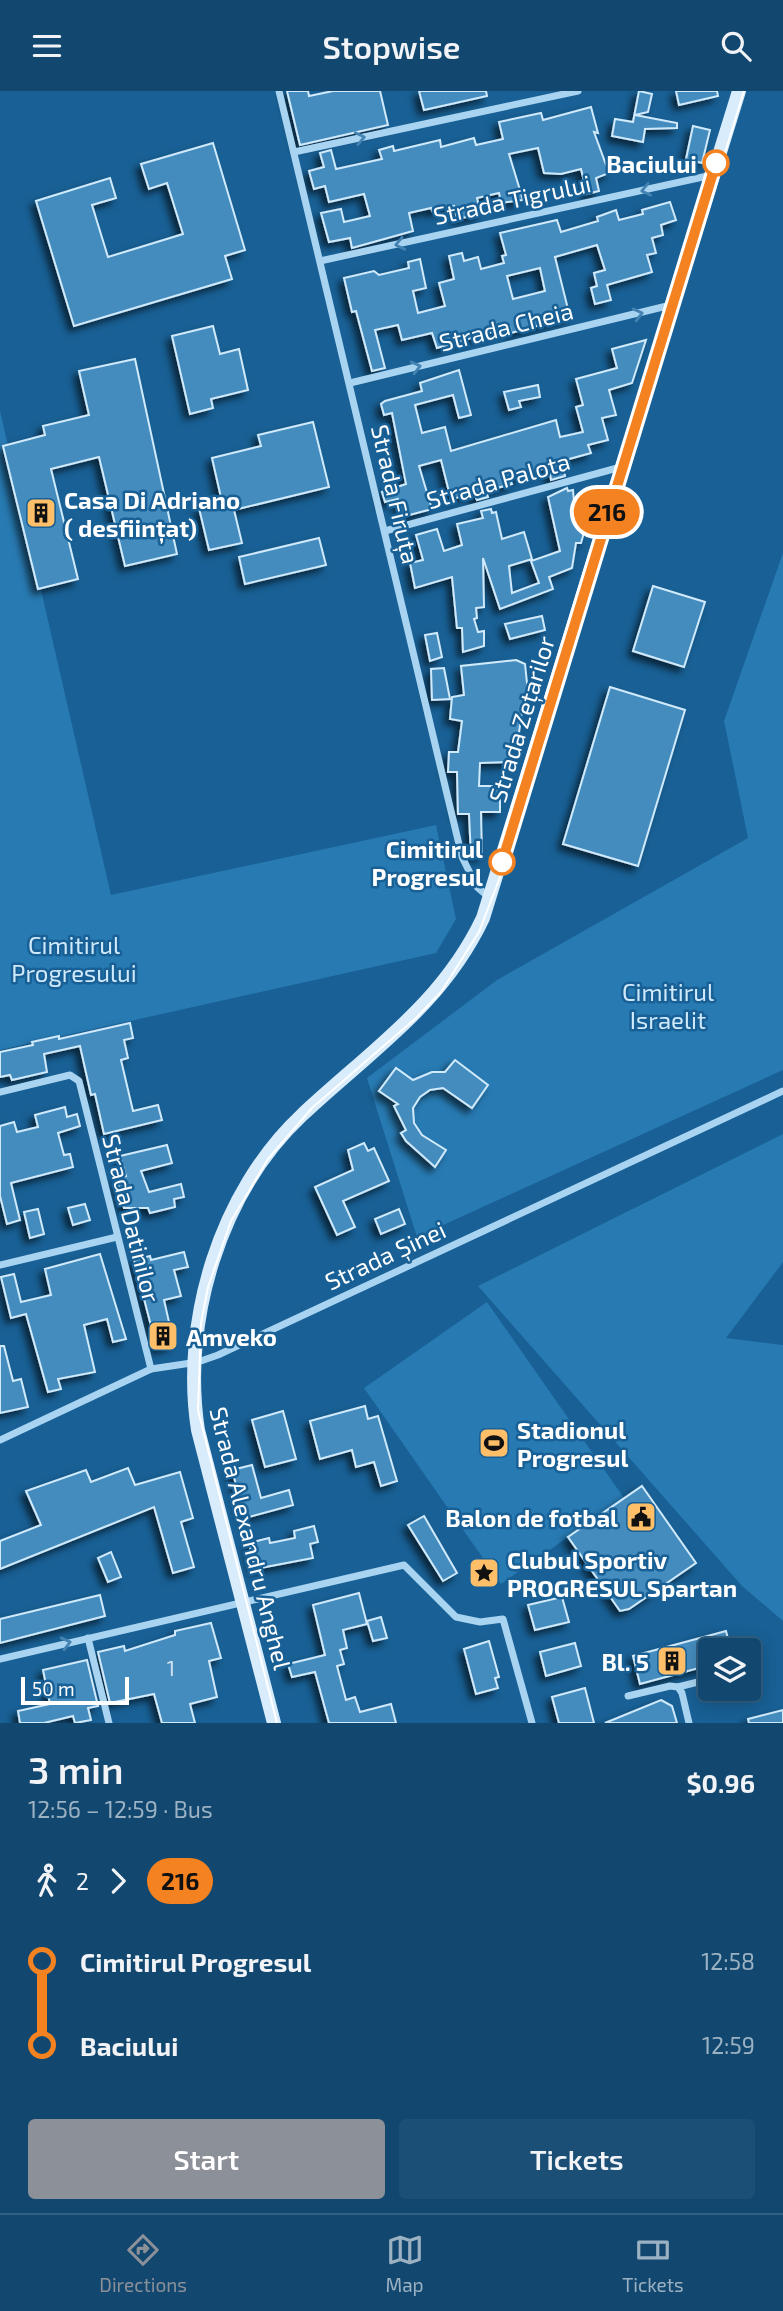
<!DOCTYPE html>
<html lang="en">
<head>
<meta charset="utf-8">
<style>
	body { margin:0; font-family:"Exo 2",sans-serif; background:#1b4f75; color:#f1f3f6; height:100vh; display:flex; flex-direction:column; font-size:26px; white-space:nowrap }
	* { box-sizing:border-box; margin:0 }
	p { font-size:23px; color:#9cb2c3 }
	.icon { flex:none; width:38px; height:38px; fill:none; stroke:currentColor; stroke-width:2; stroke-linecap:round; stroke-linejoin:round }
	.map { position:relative; height:1632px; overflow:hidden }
	.sheet { display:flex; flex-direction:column; background:#124870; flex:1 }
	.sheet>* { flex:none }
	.badge { padding:0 14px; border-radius:23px; font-size:24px; line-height:46px }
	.fabs { position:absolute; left:698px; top:1547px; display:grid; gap:14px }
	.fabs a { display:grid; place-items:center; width:63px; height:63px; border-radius:7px; background:#124870; box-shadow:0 4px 18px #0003,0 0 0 2px #316083; font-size:35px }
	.scale { position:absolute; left:21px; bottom:18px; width:108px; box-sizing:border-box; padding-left:7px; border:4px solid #fff; border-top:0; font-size:19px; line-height:24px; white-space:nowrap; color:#fff; -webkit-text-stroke:5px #186095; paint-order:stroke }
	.map>.badge { position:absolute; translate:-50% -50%; box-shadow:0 0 0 4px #fff }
	.legs { display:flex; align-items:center; gap:10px; height:77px; padding:0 28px; font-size:23px }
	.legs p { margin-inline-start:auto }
	.head { display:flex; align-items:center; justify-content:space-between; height:119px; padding:0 28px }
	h1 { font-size:38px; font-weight:600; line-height:52px }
	.action { display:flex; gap:14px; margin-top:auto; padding:14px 28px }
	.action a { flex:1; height:80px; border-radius:7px; background:#8c9099; color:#fff; font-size:28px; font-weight:600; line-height:80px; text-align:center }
	.action a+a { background:#1b4f75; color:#f1f3f6 }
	ul { padding:0 28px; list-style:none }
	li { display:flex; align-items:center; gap:24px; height:84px; font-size:26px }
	li i { display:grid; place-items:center; width:10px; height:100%; margin:0 9px; background:currentColor }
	li i::after { content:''; width:18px; height:18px; margin:-9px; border:5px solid; border-radius:50%; background:#124870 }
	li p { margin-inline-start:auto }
	li:first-child i { background:linear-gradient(#0000 50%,currentColor 0) }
	li:last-child i { background:linear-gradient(currentColor 50%,#0000 0) }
	header { display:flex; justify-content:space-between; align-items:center; height:91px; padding:0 28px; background:#124870; font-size:32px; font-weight:600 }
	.menu { display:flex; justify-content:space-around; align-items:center; height:98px; border-top:2px solid #316083; background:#124870; font-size:19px; color:#9cb2c3 }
	.menu a { display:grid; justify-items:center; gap:4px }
	.menu .selected { color:#8c9099 }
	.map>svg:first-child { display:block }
	.green { fill:#277ab2 }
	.building { fill:#448cbe; stroke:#d0eafc; stroke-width:2; fill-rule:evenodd; filter:url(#shadow) }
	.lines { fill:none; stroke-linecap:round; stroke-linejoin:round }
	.minor { stroke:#a9d4f1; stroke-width:7 }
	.secondary { stroke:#d8ecfb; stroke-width:14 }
	.tram { stroke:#fff; stroke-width:2 }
	.oneway { stroke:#4483b1 }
	.line-1-casing { stroke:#fff; stroke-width:16 }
	.line-1 { stroke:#f58220; stroke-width:10 }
	.stop-1-dot { fill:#fff; stroke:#f58220; stroke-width:3.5 }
	.labels { text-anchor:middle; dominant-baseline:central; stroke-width:5; stroke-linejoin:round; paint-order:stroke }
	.number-label { font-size:21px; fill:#d0e2ef }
	.stop-label { font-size:24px; font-weight:bold; fill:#fff; stroke:#186095; text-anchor:end }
	.street-label { font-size:24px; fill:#fff; stroke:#186095 }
	.poi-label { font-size:24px; font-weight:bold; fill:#fff; stroke:#186095; text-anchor:start }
	.park-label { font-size:24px; fill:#d0eafc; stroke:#186095 }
</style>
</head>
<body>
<header><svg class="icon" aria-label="menu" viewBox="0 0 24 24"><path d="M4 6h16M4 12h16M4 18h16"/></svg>Stopwise<svg class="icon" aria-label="search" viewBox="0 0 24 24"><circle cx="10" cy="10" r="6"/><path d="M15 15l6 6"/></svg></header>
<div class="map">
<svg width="783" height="1632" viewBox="0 0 783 1632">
	<defs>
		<filter id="shadow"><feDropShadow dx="-5" dy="5" stdDeviation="3.5" flood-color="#0009"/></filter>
	</defs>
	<rect width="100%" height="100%" fill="#186095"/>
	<!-- green -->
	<g class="green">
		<path d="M 0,320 L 111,804 L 436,734 L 456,828 L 436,862 L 0,959 Z"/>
		<path d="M 783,462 L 783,979 L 417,1146 L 367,987 L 497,889 L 748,747 L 724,630 Z"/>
		<path d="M 783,1043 L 783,1171 L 726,1247 L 783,1254 L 783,1530 L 742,1495 L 478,1195 Z"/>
		<path d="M 487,1211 L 624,1407 L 501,1493 L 364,1297 Z"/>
	</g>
	<!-- building -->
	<g class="building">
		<path d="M 287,0 L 308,0 L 309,5 L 333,0 L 380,0 L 388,34 L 300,54 Z"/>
		<path d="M 419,0 L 486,0 L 487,5 L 424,19 Z"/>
		<path d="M 639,0 L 652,3 L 648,21 L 635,24 L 677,32 L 677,37 L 645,38 L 643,51 L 612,45 L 615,28 L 633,31 Z"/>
		<path d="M 676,0 L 717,0 L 718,5 L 679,14 Z"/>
		<path d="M 591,16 L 598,42 L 594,41 L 609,82 L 596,87 L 599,100 L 587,103 L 581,78 L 561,83 L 544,82 L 538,57 L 509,63 L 523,109 L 501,112 L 499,102 L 477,107 L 481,123 L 457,128 L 454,115 L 432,120 L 431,117 L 409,122 L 413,140 L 352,157 L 350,147 L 329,151 L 321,122 L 341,118 L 344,131 L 370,125 L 364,103 L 329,111 L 325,95 L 314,98 L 309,80 L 324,76 L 320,62 L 331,59 L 336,78 L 382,68 L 379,59 L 393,55 L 394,60 L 440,49 L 441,56 L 474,47 L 476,54 L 503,48 L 499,31 L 541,22 L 543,29 Z"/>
		<path d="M 693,35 L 710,39 L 702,72 L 686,68 Z"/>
		<path d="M 213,52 L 245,159 L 225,165 L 232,188 L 74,235 L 36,110 L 110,87 L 116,107 L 92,114 L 108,166 L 183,143 L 167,92 L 149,98 L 141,73 Z"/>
		<path d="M 670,111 L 676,129 L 661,134 L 663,144 L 652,147 L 656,162 L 647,164 L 652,181 L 607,194 L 611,209 L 595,213 L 591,197 L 597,195 L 594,182 L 605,179 L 597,154 L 555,166 L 570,226 L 511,242 L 510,236 L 437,257 L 432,242 L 402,249 L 398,234 L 375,239 L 385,277 L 372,280 L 356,220 L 352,221 L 344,187 L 374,180 L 379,184 L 409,177 L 408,171 L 420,168 L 426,197 L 413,200 L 418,222 L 445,215 L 439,192 L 454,188 L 449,165 L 462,162 L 464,170 L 478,166 L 481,178 L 504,172 L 502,165 L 506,164 L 500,142 L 557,129 L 561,141 L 598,130 L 597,126 L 616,119 L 619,129 L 643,123 L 642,119 ZM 540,177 L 545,200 L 513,208 L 507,185 Z"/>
		<path d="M 213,235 L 220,263 L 239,258 L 248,299 L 211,308 L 213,317 L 190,323 L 172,245 Z"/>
		<path d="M 646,249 L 632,292 L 609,299 L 616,324 L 602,327 L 608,349 L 588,354 L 591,362 L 562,370 L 565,385 L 551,389 L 549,376 L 510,388 L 512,393 L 486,400 L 488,406 L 477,409 L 473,401 L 451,409 L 441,369 L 419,375 L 432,418 L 402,426 L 398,408 L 385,411 L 382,401 L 406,393 L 392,322 L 384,324 L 381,313 L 385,310 L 422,300 L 420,292 L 459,279 L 471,324 L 459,327 L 453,304 L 415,314 L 422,342 L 445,336 L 451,360 L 556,329 L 560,346 L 583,341 L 576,316 L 583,314 L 576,288 L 617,277 L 612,258 Z"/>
		<path d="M 135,268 L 177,463 L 125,475 L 99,366 L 51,378 L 78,488 L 38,498 L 3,355 L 45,344 L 43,335 L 89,324 L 79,280 Z"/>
		<path d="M 538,294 L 540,306 L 519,310 L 521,316 L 509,319 L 504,301 Z"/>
		<path d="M 313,331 L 329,396 L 234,419 L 242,452 L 209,459 L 199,417 L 222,411 L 212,367 L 261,355 L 258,344 Z"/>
		<path d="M 567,397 L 568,400 L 573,399 L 574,411 L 579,410 L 583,445 L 581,452 L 576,452 L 572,477 L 549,486 L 553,498 L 500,518 L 483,467 L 484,516 L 476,517 L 477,527 L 474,528 L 478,541 L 484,540 L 484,555 L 463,561 L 462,537 L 457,537 L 452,486 L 415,497 L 410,472 L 423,469 L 416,444 L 437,438 L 444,460 L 462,454 L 457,433 L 483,427 L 481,420 L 491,418 L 492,422 L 496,421 L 502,448 L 524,441 L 532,468 L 509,475 L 512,502 L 539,492 L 531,470 L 560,460 L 548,406 Z"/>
		<path d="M 319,447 L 326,474 L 245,493 L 239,466 Z"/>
		<path d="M 653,495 L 705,511 L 684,576 L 633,560 Z"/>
		<path d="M 542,525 L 545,539 L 510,548 L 505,533 Z"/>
		<path d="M 437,542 L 442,566 L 430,570 L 425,544 Z"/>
		<path d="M 516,569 L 525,573 L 529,611 L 523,612 L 518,649 L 511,648 L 510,671 L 480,672 L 479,695 L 500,695 L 500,721 L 481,721 L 482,765 L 471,765 L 469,723 L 458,723 L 457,681 L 448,681 L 449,661 L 458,661 L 462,630 L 450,628 L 452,606 L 464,604 L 461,575 Z"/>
		<path d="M 444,577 L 450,608 L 432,609 L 431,578 Z"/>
		<path d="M 610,596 L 685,619 L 638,775 L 563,753 Z"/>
		<path d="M 130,932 L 133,947 L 124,949 L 128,967 L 121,969 L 133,1020 L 158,1014 L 162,1029 L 104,1043 L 95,1003 L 91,1004 L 80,955 L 44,963 L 47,981 L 12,989 L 10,984 L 0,986 L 0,961 L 33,954 L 32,951 L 59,945 L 59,948 Z"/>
		<path d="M 455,969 L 488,994 L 472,1017 L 443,997 L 430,999 L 420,1006 L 413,1017 L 414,1032 L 422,1044 L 446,1059 L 435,1076 L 406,1050 L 401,1042 L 406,1039 L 394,1015 L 398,1013 L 379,1000 L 396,977 L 413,989 L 432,981 L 445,981 Z"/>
		<path d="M 65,1016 L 67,1026 L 77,1023 L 80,1035 L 58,1042 L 64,1064 L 70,1063 L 73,1076 L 11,1092 L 20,1129 L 7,1133 L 0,1105 L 0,1035 L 14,1031 L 17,1041 L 38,1036 L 35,1024 Z"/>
		<path d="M 364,1052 L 368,1060 L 374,1057 L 389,1090 L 343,1110 L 355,1136 L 337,1144 L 315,1096 L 353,1079 L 348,1059 Z"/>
		<path d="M 167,1054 L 172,1072 L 141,1080 L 149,1101 L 181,1093 L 184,1106 L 174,1108 L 175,1116 L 150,1122 L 148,1117 L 124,1117 L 117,1088 L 126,1085 L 120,1065 Z"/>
		<path d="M 85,1113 L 90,1129 L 73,1134 L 68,1117 Z"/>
		<path d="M 38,1118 L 44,1143 L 30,1147 L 24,1121 Z"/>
		<path d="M 399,1118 L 405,1133 L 381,1143 L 375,1128 Z"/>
		<path d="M 184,1161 L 188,1176 L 174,1179 L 181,1205 L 164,1209 L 174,1253 L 157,1258 L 134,1169 L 150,1165 L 151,1169 Z"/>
		<path d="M 100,1163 L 126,1248 L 113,1251 L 107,1228 L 84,1234 L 95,1281 L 58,1288 L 61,1298 L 48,1301 L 26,1223 L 11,1227 L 1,1186 L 14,1183 L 21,1211 L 51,1204 L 45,1178 Z"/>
		<path d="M 0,1255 L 4,1255 L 13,1290 L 21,1288 L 28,1316 L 0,1322 Z"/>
		<path d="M 365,1315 L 368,1328 L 378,1325 L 397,1390 L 381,1395 L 374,1371 L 356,1376 L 352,1359 L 320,1368 L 310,1330 Z"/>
		<path d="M 283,1320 L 296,1368 L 265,1376 L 252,1329 Z"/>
		<path d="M 252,1374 L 261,1407 L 289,1399 L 293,1414 L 245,1427 L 232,1379 Z"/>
		<path d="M 128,1377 L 135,1394 L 180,1381 L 193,1427 L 181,1431 L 194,1476 L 173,1482 L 154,1416 L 0,1478 L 0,1450 L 41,1434 L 26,1400 L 86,1379 L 91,1391 Z"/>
		<path d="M 642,1395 L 696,1472 L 629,1518 L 620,1520 L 568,1446 Z"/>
		<path d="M 424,1425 L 457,1482 L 443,1490 L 408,1434 Z"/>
		<path d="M 314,1435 L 318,1451 L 310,1453 L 313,1467 L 255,1478 L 249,1452 L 269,1447 L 270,1452 L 295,1447 L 294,1440 Z"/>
		<path d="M 111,1461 L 121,1486 L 108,1491 L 98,1467 Z"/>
		<path d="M 359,1502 L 367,1533 L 343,1539 L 347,1557 L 340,1559 L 344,1573 L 337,1575 L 346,1609 L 355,1606 L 360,1621 L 391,1613 L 396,1632 L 329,1632 L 315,1581 L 292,1586 L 288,1573 L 325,1564 L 313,1514 Z"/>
		<path d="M 100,1504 L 105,1525 L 0,1552 L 0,1528 Z"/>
		<path d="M 562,1506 L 569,1531 L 535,1539 L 528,1514 Z"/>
		<path d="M 381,1526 L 387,1547 L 373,1550 L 367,1530 Z"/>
		<path d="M 211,1532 L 221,1567 L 209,1570 L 217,1606 L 190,1613 L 195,1632 L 162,1632 L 154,1603 L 110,1612 L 98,1561 L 124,1555 L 125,1560 L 175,1544 L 175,1540 Z"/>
		<path d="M 726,1540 L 731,1559 L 710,1559 L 710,1574 L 640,1593 L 633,1565 Z"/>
		<path d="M 489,1550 L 499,1586 L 495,1587 L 498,1597 L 476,1603 L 464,1558 Z"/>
		<path d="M 575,1552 L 581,1575 L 546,1585 L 540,1561 Z"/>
		<path d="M 87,1569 L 98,1615 L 88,1617 L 91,1629 L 75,1632 L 73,1625 L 44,1632 L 20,1632 L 18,1620 L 50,1613 L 43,1579 Z"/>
		<path d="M 585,1597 L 594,1632 L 559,1632 L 552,1606 Z"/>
		<path d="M 661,1609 L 672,1615 L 677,1632 L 605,1632 Z"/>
		<path d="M 783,1619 L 783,1632 L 749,1632 L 748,1628 Z"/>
	</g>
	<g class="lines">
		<!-- minor -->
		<g class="minor">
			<path d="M 279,0 L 462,766 L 477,796 L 490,807"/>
			<path d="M 294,61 L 578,0"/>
			<path d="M 320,170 L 712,84"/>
			<path d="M 350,292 L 671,214"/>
			<path d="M 385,440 L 621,376"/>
			<path d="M 0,1001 L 70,984 L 79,990 L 151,1278"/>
			<path d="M 0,1174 L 117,1146"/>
			<path d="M 0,1349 L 151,1278 L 198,1271 L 218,1264 L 783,1000"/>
			<path d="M 88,1547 L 109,1632"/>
			<path d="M 0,1568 L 404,1474 L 456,1526 L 480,1531 L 503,1528 L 532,1632"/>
			<path d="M 678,1596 L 710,1588"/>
			<path d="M 628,1605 L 670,1595 L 678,1596 L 682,1602 L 689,1632"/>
		</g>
		<!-- secondary -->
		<path class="secondary" d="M 274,1632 L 198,1339 C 181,1230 220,1101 302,1024 C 370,960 442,914 483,827 L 739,0"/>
		<!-- tram -->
		<path class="tram" d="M 277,1632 L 198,1319 L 201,1232 L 208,1196 L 231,1130 L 268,1068 L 312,1017 L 416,927 L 441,901 L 479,841 L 507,768 L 744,0"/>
	</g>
	<!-- one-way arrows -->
	<defs><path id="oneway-chevron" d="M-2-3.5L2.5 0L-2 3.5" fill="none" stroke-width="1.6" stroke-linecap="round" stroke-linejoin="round" transform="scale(1.75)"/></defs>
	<g class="oneway">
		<use href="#oneway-chevron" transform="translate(360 47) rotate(-12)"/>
		<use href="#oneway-chevron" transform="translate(646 99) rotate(168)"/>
		<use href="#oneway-chevron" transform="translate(400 153) rotate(168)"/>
		<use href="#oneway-chevron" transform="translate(638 223) rotate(-14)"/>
		<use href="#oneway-chevron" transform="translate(416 276) rotate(-14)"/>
		<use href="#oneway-chevron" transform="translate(66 1552) rotate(-14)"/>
	</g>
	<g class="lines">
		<!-- line-1 casing -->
		<g class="line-1-casing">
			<path id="line-1" d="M 502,771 L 716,72"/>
		</g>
		<!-- line-1 -->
		<use href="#line-1" class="line-1"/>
	</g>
	<!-- icons -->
	<defs>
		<g id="building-square" transform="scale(1.575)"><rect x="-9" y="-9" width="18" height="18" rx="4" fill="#ffbf69" stroke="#186095"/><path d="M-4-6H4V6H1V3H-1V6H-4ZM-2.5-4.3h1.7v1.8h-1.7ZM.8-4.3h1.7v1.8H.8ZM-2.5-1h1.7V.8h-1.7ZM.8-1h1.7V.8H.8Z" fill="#111"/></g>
		<g id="stadium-square" transform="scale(1.575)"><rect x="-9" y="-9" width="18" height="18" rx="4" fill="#ffbf69" stroke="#186095"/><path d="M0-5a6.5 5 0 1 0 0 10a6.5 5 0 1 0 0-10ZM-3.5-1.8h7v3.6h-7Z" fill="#111"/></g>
		<g id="civic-square" transform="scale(1.575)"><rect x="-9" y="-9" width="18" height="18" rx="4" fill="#ffbf69" stroke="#186095"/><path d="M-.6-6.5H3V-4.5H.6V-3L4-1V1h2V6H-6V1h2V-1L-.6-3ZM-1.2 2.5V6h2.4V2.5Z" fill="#111"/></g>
		<g id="sight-square" transform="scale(1.575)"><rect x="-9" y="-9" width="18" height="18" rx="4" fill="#ffbf69" stroke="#186095"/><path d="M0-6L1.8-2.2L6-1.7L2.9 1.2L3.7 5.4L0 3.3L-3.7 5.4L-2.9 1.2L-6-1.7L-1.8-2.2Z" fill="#111"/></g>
	</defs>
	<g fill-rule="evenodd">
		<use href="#building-square" x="41" y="422"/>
		<use href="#building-square" x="163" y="1245"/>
		<use href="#stadium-square" x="494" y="1352"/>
		<use href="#civic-square" x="641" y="1426"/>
		<use href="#sight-square" x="484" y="1482"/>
		<use href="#building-square" x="672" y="1570"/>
	</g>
	<!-- markers -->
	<g class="stop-1-dot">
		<circle cx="716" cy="72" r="12"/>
		<circle cx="502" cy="771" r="12"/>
	</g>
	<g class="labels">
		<!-- number labels -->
		<g class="number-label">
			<text x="171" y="1576">1</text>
		</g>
		<!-- stop labels -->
		<g class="stop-label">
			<text x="697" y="72">Baciului</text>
			<text x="483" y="757">Cimitirul<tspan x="483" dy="28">Progresul</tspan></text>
		</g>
		<!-- street labels -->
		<g class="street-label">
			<text transform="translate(512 108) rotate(-12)">Strada Tigrului</text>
			<text transform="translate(506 235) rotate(-14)">Strada Cheia</text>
			<text transform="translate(498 389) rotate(-16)">Strada Palota</text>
			<text transform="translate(396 403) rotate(77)">Strada Firuța</text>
			<text transform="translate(521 628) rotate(-73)">Strada Zețarilor</text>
			<text transform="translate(132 1127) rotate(76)">Strada Datinilor</text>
			<text transform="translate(385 1164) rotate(-25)">Strada Șinei</text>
			<text transform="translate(251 1447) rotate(76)">Strada Alexandru Anghel</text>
		</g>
		<!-- poi labels -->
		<g class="poi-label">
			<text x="64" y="408">Casa Di Adriano<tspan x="64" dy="28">( desființat)</tspan></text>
			<text x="186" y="1245">Amveko</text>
			<text x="517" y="1338">Stadionul<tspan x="517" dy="28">Progresul</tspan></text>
			<text x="618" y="1426" text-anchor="end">Balon de fotbal</text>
			<text x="507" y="1468">Clubul Sportiv<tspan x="507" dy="28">PROGRESUL Spartan</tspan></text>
			<text x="649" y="1570" text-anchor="end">Bl. 5</text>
		</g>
		<!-- park labels -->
		<g class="park-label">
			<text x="74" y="853">Cimitirul<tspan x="74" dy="28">Progresului</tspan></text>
			<text x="668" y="900">Cimitirul<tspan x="668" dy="28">Israelit</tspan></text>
		</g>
	</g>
</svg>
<div class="fabs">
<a><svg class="icon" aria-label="layers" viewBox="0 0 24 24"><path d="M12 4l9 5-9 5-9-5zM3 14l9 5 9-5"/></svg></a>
</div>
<div class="scale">50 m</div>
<b class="badge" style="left:607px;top:421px;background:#f58220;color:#111">216</b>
</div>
<section class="sheet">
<div class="head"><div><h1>3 min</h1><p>12:56 – 12:59 · Bus</p></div><b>$0.96</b></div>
<div class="legs"><svg class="icon" aria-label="walk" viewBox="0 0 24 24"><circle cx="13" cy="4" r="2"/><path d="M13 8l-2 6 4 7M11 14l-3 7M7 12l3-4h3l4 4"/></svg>2<svg class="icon" aria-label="forward" viewBox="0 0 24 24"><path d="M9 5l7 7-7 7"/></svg><b class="badge" style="background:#f58220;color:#111">216</b></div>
<ul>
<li><i style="color:#f58220"></i><b>Cimitirul Progresul</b><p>12:58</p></li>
<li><i style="color:#f58220"></i><b>Baciului</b><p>12:59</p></li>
</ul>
<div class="action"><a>Start</a><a>Tickets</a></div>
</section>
<nav class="menu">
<a class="selected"><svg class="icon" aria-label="directions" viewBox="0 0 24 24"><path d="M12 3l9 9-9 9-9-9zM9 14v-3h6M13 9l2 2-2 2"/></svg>Directions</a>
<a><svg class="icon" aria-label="map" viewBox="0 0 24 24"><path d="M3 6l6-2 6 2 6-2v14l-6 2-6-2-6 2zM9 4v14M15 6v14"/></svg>Map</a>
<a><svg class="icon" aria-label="tickets" viewBox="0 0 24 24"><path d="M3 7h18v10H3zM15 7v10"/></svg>Tickets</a>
</nav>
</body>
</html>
